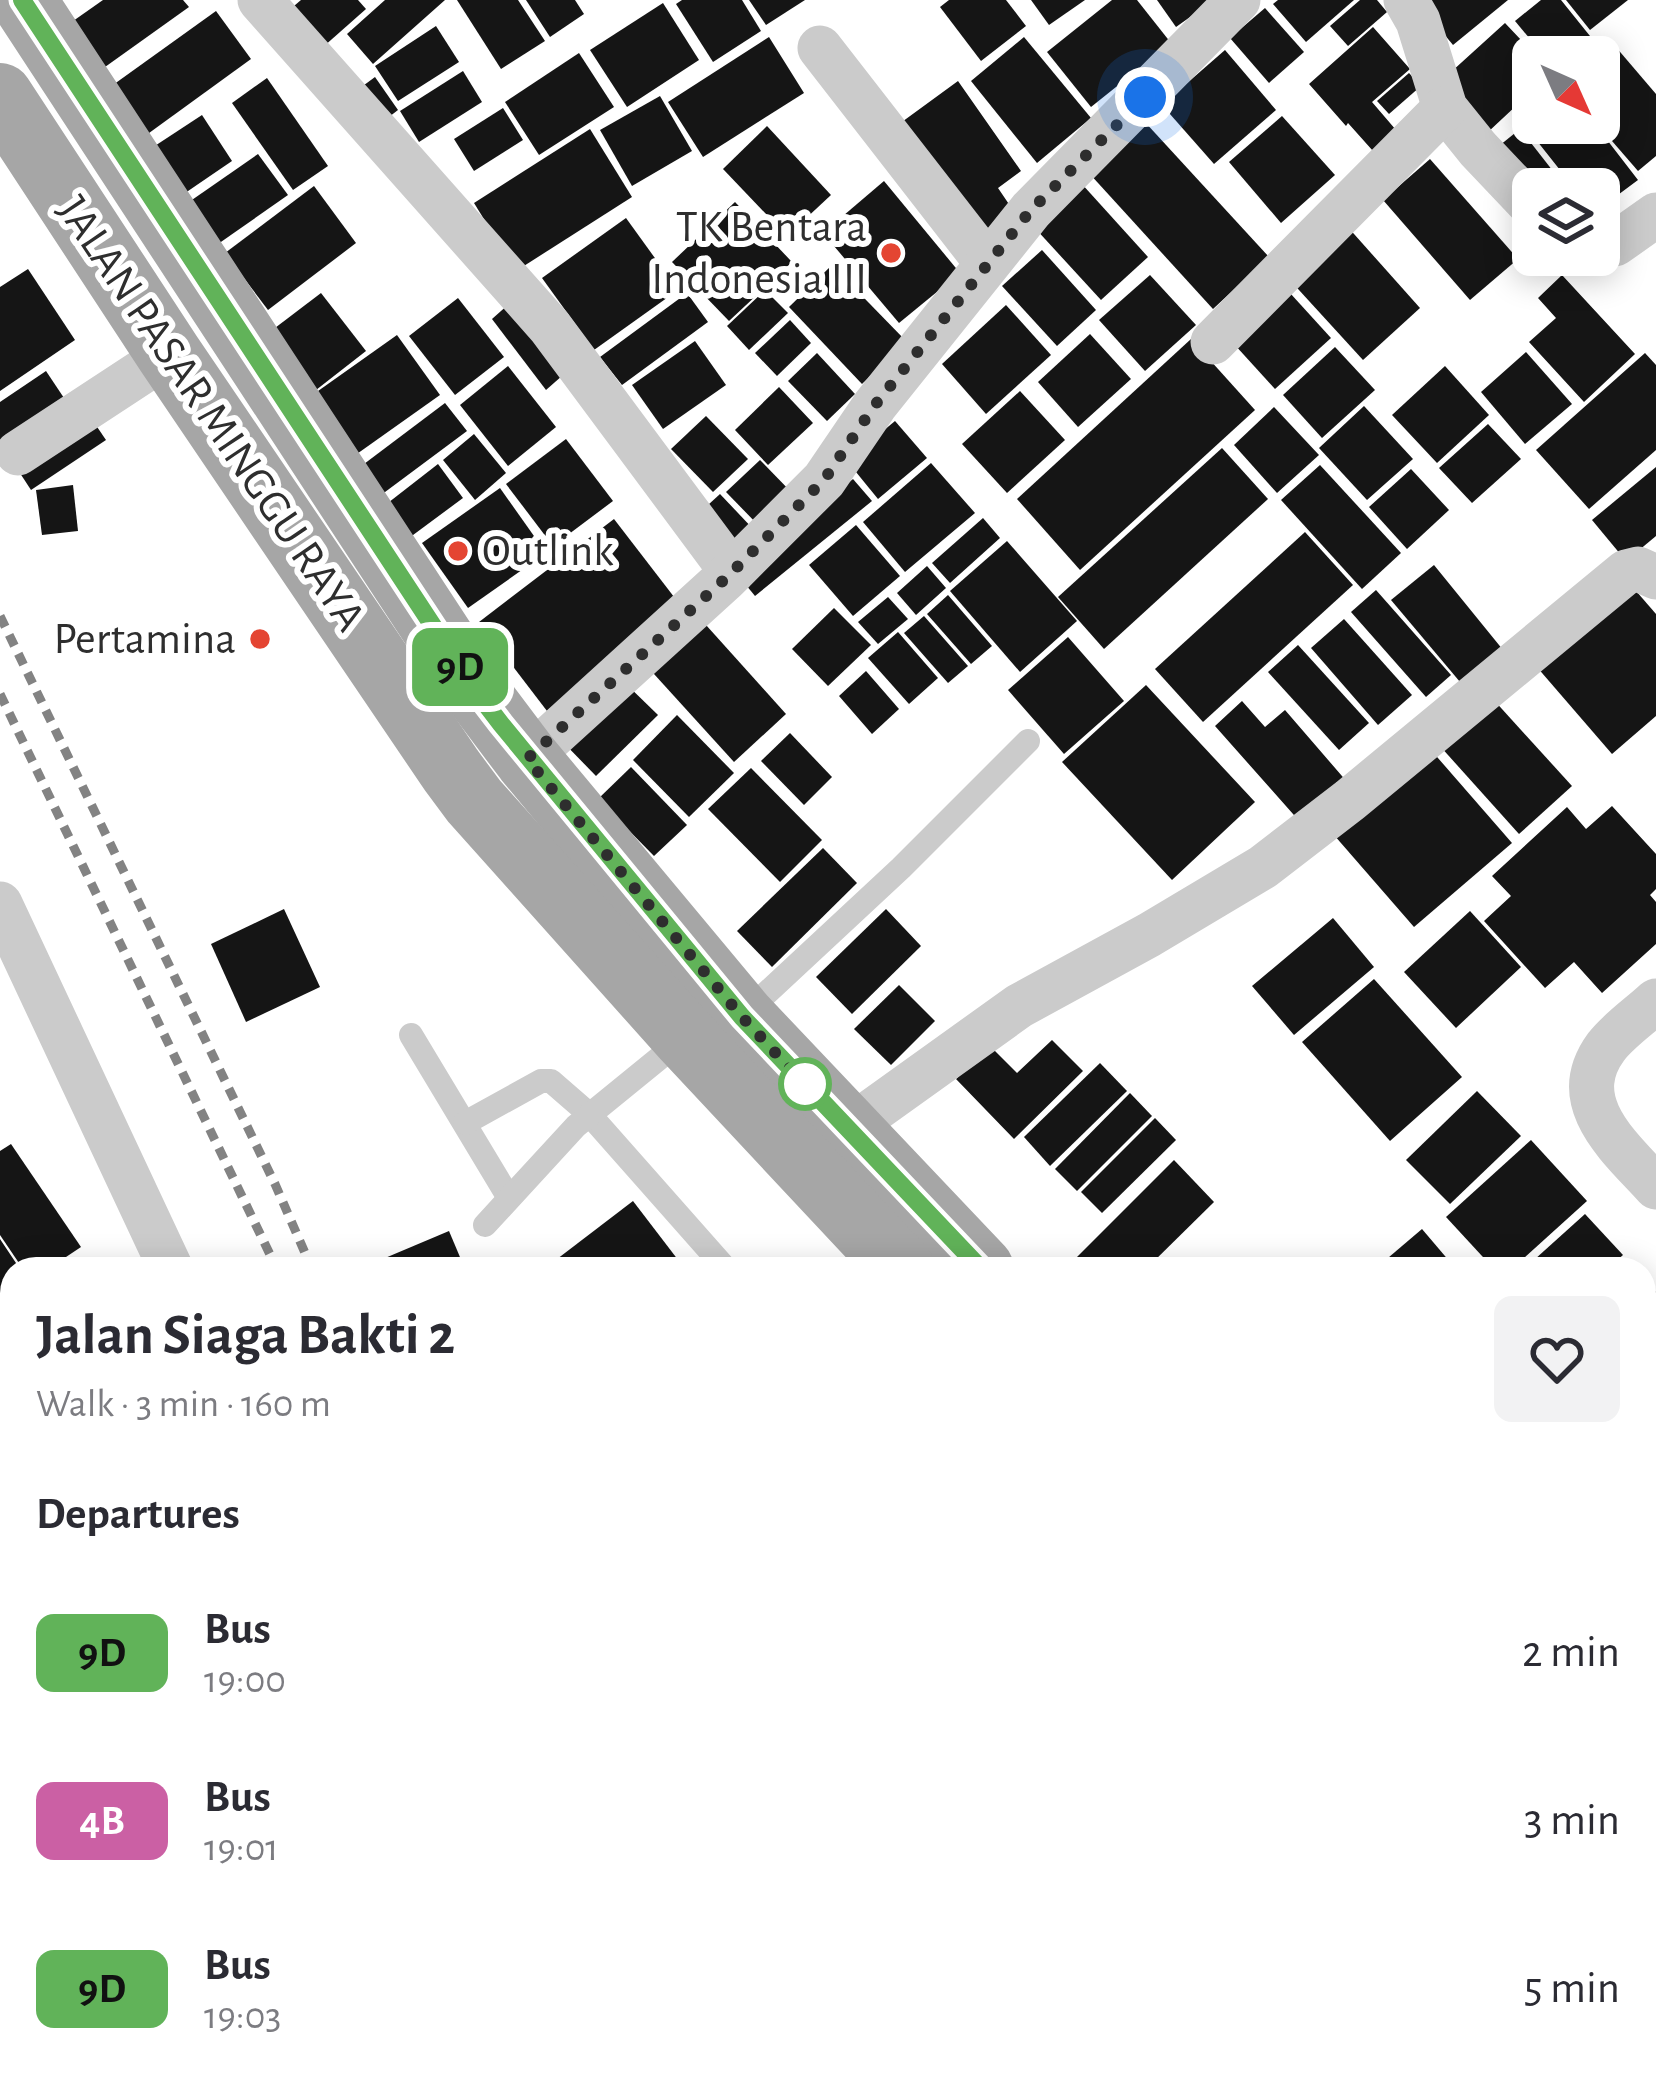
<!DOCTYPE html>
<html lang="en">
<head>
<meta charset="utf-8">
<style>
	body { margin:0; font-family:"Alegreya Sans",sans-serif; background:#f2f2f3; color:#2b2b33; height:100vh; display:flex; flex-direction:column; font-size:45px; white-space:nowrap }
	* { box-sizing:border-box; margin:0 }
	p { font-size:39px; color:#7c7c81 }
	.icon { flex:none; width:66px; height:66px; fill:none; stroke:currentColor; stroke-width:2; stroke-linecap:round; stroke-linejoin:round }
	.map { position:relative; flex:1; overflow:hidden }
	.details { position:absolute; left:0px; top:1257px; width:1656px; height:843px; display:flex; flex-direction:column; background:#fff; border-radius:36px 36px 0 0; box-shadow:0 6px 30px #0003 }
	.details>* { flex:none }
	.badge { padding:0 24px; border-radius:18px; font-size:42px; line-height:78px }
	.needle { width:78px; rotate:135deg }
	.controls { position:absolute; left:1512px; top:36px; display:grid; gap:24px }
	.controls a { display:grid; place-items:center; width:108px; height:108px; border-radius:18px; background:#fff; box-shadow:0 6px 30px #0003; font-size:60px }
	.you { position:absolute; width:60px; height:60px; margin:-30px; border:9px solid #fff; border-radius:50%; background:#1a73e8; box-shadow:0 0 0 18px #1a73e833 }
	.map>.badge { position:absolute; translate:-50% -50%; box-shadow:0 0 0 6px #fff }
	h2 { padding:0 36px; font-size:45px; line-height:108px }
	.round { display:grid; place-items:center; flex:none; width:126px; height:126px; border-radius:18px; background:#f2f2f3 }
	.headline { display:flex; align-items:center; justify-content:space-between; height:204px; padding:0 36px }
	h1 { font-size:57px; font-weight:600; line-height:90px }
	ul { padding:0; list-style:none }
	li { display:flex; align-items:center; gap:36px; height:168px; padding:0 36px }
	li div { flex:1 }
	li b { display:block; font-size:45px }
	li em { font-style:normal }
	li .badge { min-width:132px; font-weight:700; text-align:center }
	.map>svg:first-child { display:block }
	.building { fill:#151515 }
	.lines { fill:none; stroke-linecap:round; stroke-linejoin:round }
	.service { stroke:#cbcbcb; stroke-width:24 }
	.minor { stroke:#cbcbcb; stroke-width:45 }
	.secondary { stroke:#b8b8b8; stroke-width:63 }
	.primary { stroke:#a6a6a6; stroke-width:66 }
	.rail { stroke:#838383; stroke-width:9; stroke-dasharray:12 9; stroke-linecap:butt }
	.line-casing { stroke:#fff; stroke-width:27 }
	.line { stroke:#61b359; stroke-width:18 }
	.walk { stroke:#2e2e2e; stroke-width:12; stroke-dasharray:0 21.6 }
	.poi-dot { fill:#e44532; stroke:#fff; stroke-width:4.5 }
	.stop-dot { fill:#fff; stroke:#61b359; stroke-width:6 }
	.labels { text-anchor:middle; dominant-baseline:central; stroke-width:12; stroke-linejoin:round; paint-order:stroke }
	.poi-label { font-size:45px; fill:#2e2e2e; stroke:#fff; text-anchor:end }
	.street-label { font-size:45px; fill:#2e2e2e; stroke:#fff }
</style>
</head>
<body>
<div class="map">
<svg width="1656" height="2099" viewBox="0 0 1656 2099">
	<rect width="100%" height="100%" fill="#fff"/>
	<!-- building -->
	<g class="building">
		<path d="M 103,0 L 183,0 L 189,7 L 98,72 L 66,26 Z"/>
		<path d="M 301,0 L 358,0 L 366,9 L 314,55 L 281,17 Z"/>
		<path d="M 385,0 L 445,0 L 373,64 L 347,34 Z"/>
		<path d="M 457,0 L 518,0 L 545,41 L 501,69 Z"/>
		<path d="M 526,0 L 575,0 L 584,14 L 550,37 Z"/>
		<path d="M 682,0 L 742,0 L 761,31 L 713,62 L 676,4 Z"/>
		<path d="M 749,0 L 805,0 L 766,25 Z"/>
		<path d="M 949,0 L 1006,0 L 1026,26 L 981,61 L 940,7 Z"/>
		<path d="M 1031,0 L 1085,0 L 1049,25 Z"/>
		<path d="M 1112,0 L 1137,0 L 1171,43 L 1091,107 L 1047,52 Z"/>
		<path d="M 1157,0 L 1214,0 L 1176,27 Z"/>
		<path d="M 1278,0 L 1354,0 L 1306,42 L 1273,4 Z"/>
		<path d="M 1360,0 L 1377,0 L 1387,12 L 1348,46 L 1330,26 Z"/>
		<path d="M 1416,0 L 1508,0 L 1453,45 Z"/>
		<path d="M 1541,0 L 1561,0 L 1594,41 L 1574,57 L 1545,57 L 1515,21 Z"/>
		<path d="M 1566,0 L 1628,0 L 1590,30 Z"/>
		<path d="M 663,3 L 699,60 L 627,107 L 590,50 Z"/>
		<path d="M 1265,8 L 1304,52 L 1269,83 L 1230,38 Z"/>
		<path d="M 216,11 L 251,59 L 127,149 L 92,100 Z"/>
		<path d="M 1505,23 L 1537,57 L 1533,57 L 1533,90 L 1487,133 L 1440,82 Z"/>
		<path d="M 436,26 L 459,62 L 398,101 L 375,66 Z"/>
		<path d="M 1373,27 L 1410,69 L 1372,102 L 1396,130 L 1373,151 L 1348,123 L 1346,126 L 1309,84 Z"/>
		<path d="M 769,37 L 804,93 L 703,157 L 668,102 Z"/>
		<path d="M 1024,37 L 1091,118 L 1037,163 L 971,81 Z"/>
		<path d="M 1615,46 L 1656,94 L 1656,156 L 1638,171 L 1599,126 L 1599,60 Z"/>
		<path d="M 1225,50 L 1276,110 L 1214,164 L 1162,105 Z"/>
		<path d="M 579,53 L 614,107 L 539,155 L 505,102 Z"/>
		<path d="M 463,71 L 482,102 L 419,142 L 400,111 Z"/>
		<path d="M 1409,73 L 1421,86 L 1389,114 L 1377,101 Z"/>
		<path d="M 375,77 L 398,110 L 376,127 L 352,94 Z"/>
		<path d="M 267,78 L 328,166 L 293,190 L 232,103 Z"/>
		<path d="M 958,81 L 1021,171 L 998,188 L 1017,216 L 977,244 L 895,127 Z"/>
		<path d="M 660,96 L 692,151 L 632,186 L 600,130 Z"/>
		<path d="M 1533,106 L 1533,123 L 1594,123 L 1638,180 L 1599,209 L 1599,189 L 1575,189 L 1518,117 Z"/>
		<path d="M 503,108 L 523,140 L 474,171 L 454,139 Z"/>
		<path d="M 202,115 L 232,161 L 169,204 L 138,157 Z"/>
		<path d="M 1282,116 L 1335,175 L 1281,223 L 1229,162 Z"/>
		<path d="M 1144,121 L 1269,257 L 1213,309 L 1088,172 Z"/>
		<path d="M 767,126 L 831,195 L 787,236 L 723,169 Z"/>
		<path d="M 590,129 L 632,197 L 516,271 L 474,203 Z"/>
		<path d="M 1520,129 L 1567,189 L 1533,189 L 1489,154 Z"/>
		<path d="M 258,154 L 288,195 L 218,244 L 189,202 Z"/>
		<path d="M 1430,159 L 1518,259 L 1470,300 L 1383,200 Z"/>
		<path d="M 884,181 L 960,273 L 899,323 L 823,233 Z"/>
		<path d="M 1081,183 L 1148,257 L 1101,300 L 1034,227 Z"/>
		<path d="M 314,186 L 356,243 L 268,310 L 225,253 Z"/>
		<path d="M 735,202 L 792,262 L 729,321 L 672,262 Z"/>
		<path d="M 626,218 L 678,290 L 594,350 L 542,278 Z"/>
		<path d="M 1346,225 L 1420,308 L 1363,360 L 1288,278 Z"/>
		<path d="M 1042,250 L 1096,310 L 1057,346 L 1002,286 Z"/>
		<path d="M 832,265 L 906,341 L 862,384 L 789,307 Z"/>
		<path d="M 28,269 L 75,340 L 0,391 L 0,287 Z"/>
		<path d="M 1150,275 L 1196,325 L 1145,371 L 1099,320 Z"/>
		<path d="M 1562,275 L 1635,354 L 1584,402 L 1529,342 L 1556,318 L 1538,298 Z"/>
		<path d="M 765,290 L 788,313 L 749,350 L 727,326 Z"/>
		<path d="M 321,293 L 366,351 L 316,390 L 271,331 Z"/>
		<path d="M 687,293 L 708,322 L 622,385 L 600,357 Z"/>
		<path d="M 1290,293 L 1331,338 L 1275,389 L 1234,344 Z"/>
		<path d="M 518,296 L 571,368 L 546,390 L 492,319 Z"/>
		<path d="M 458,298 L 504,357 L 455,395 L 409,336 Z"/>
		<path d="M 1006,305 L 1051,355 L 986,414 L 942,364 Z"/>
		<path d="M 790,320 L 811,343 L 777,376 L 755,353 Z"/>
		<path d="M 1090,334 L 1131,379 L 1078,427 L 1038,382 Z"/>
		<path d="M 397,335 L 440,395 L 354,456 L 311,396 Z"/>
		<path d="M 1191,339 L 1255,410 L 1080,570 L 1017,499 Z"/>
		<path d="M 695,341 L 726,385 L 663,429 L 632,385 Z"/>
		<path d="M 1335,347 L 1375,390 L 1322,438 L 1283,395 Z"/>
		<path d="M 1526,352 L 1572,404 L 1525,444 L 1481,392 Z"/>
		<path d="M 817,353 L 855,394 L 827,421 L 788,381 Z"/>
		<path d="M 1645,353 L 1656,365 L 1656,450 L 1589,509 L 1536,450 Z"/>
		<path d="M 508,366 L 556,427 L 508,466 L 460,405 Z"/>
		<path d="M 1445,366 L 1489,415 L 1437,463 L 1392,415 Z"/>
		<path d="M 46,371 L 70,407 L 0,454 L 0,402 Z"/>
		<path d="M 779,387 L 813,423 L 768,465 L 735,430 Z"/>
		<path d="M 1020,391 L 1065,440 L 1007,493 L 962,444 Z"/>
		<path d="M 445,403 L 467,431 L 381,495 L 360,467 Z"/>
		<path d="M 1364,406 L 1413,459 L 1367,500 L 1319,448 Z"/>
		<path d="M 1274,407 L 1319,455 L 1277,493 L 1234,445 Z"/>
		<path d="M 706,416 L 748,459 L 713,492 L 671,449 Z"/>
		<path d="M 91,418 L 106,440 L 31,490 L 16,467 Z"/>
		<path d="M 895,421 L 927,458 L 878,499 L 847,461 Z"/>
		<path d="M 1488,424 L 1521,459 L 1472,503 L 1439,468 Z"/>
		<path d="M 474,434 L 506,473 L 475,500 L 443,460 Z"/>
		<path d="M 566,439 L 613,501 L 553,546 L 506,484 Z"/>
		<path d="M 1222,448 L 1268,499 L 1104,649 L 1058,597 Z"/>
		<path d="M 760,460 L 795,496 L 761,528 L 726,492 Z"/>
		<path d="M 931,463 L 975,513 L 905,572 L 863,522 Z"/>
		<path d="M 438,464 L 463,498 L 409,538 L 384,506 Z"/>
		<path d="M 1320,465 L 1401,553 L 1362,589 L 1281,500 Z"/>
		<path d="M 1656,467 L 1656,536 L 1626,561 L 1592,520 Z"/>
		<path d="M 1411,469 L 1449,510 L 1407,549 L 1369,507 Z"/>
		<path d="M 853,479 L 872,501 L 755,596 L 737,574 Z"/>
		<path d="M 73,485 L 78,531 L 42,535 L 36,490 Z"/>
		<path d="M 500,488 L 546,553 L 468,608 L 422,543 Z"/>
		<path d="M 720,494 L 756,532 L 729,558 L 696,516 Z"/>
		<path d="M 983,518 L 1000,538 L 950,583 L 932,563 Z"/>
		<path d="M 614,519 L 681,606 L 547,711 L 479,622 Z"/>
		<path d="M 856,525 L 900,576 L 853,616 L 809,565 Z"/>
		<path d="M 1305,532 L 1353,585 L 1203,722 L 1155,669 Z"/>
		<path d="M 1007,541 L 1077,621 L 1020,672 L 950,591 Z"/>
		<path d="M 1434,565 L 1512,661 L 1471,695 L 1391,600 Z"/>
		<path d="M 927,566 L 946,588 L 916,615 L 897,593 Z"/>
		<path d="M 1630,584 L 1656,614 L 1656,716 L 1612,754 L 1536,666 Z"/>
		<path d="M 1376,590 L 1451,675 L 1426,697 L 1351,612 Z"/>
		<path d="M 948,595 L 992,646 L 971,664 L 927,614 Z"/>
		<path d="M 888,597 L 908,619 L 878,644 L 858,622 Z"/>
		<path d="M 834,608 L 871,645 L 828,686 L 792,649 Z"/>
		<path d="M 697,615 L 786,714 L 734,762 L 644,663 Z"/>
		<path d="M 924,616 L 968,666 L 948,683 L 904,633 Z"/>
		<path d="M 1344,619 L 1412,695 L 1378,725 L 1311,648 Z"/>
		<path d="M 898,632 L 938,678 L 909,704 L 868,658 Z"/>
		<path d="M 1068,637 L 1124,701 L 1064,754 L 1008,690 Z"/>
		<path d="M 1298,645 L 1369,723 L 1339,750 L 1268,672 Z"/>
		<path d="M 866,671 L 899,709 L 872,734 L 839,696 Z"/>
		<path d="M 620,678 L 658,715 L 596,776 L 559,738 Z"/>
		<path d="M 1146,685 L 1255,802 L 1172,880 L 1062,762 Z"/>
		<path d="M 1492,698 L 1572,786 L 1519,834 L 1439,745 Z"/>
		<path d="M 1242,701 L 1265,727 L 1285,710 L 1348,783 L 1301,823 L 1215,726 Z"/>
		<path d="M 677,715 L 734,773 L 689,817 L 633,760 Z"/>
		<path d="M 790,733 L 832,777 L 804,805 L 761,761 Z"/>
		<path d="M 1431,750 L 1512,843 L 1414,927 L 1334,835 Z"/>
		<path d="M 631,767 L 687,825 L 654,856 L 598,799 Z"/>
		<path d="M 751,768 L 822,840 L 780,882 L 708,809 Z"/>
		<path d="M 1612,806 L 1656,854 L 1656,889 L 1650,895 L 1656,902 L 1656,944 L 1602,993 L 1574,962 L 1545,988 L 1484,921 L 1511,896 L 1492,876 L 1567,807 L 1586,829 Z"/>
		<path d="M 823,848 L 857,883 L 772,967 L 737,931 Z"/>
		<path d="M 284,909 L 320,987 L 246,1022 L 211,944 Z"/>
		<path d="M 886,909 L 921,946 L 852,1014 L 816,977 Z"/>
		<path d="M 1470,911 L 1521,967 L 1456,1028 L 1404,972 Z"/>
		<path d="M 1333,918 L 1374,967 L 1294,1035 L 1252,986 Z"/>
		<path d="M 1374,979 L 1462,1077 L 1390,1141 L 1302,1042 Z"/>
		<path d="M 899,985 L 935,1021 L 891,1065 L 854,1029 Z"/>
		<path d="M 1052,1040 L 1083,1071 L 1014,1139 L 956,1079 L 990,1046 L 1017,1073 Z"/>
		<path d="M 1100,1063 L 1127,1091 L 1050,1166 L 1024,1137 Z"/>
		<path d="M 1477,1091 L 1521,1136 L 1450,1204 L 1406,1160 Z"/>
		<path d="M 1130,1093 L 1152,1116 L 1077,1191 L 1055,1169 Z"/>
		<path d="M 1155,1118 L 1176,1140 L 1102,1213 L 1081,1192 Z"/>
		<path d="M 1531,1140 L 1587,1201 L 1512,1269 L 1494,1269 L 1446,1217 Z"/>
		<path d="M 11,1144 L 81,1247 L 48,1269 L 23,1269 L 0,1235 L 0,1151 Z"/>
		<path d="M 1174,1160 L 1214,1202 L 1146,1269 L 1065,1269 Z"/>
		<path d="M 633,1201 L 685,1269 L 544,1269 Z"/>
		<path d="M 1585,1214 L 1623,1255 L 1607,1269 L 1524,1269 Z"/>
		<path d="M 1422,1229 L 1456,1269 L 1375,1269 Z"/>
		<path d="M 449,1231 L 465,1269 L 359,1269 Z"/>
		<path d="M 0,1239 L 20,1269 L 12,1269 L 12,1301 L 0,1309 Z"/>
		<path d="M 1644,1279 L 1656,1292 L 1656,1326 L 1644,1337 Z"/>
		<path d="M 1656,1342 L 1656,1427 L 1652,1431 L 1644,1423 L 1644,1353 Z"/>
		<path d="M 0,1564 L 12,1578 L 12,1652 L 0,1662 Z"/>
		<path d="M 12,1659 L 12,1763 L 0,1773 L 0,1669 Z"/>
		<path d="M 1656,1698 L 1656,1740 L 1644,1727 L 1644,1709 Z"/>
		<path d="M 1644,1763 L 1656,1777 L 1656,1891 L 1644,1877 Z"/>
		<path d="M 12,2039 L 12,2088 L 56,2088 L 61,2097 L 0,2099 L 0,2047 Z"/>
		<path d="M 150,2088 L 231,2088 L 237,2099 L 130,2099 Z"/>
		<path d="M 280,2088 L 361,2088 L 365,2099 L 284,2099 Z"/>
		<path d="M 759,2088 L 810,2088 L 810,2089 L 782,2099 L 763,2099 Z"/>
		<path d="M 887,2088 L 968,2088 L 956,2099 L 897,2099 Z"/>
		<path d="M 977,2088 L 1050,2088 L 1056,2095 L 1051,2099 L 965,2099 Z"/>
		<path d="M 1182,2088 L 1225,2088 L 1235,2099 L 1170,2099 Z"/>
		<path d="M 1304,2088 L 1338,2088 L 1348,2099 L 1292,2099 Z"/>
		<path d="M 1403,2088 L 1467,2088 L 1472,2093 L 1466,2099 L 1391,2099 Z"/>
	</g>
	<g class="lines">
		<!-- service -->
		<g class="service">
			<path d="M 743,1015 L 901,868 L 1028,741"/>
			<path d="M 411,1035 L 509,1198"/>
			<path d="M 465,1123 L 541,1081 L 551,1081 L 589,1114 L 726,1269"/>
			<path d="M 485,1225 L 576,1126 L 684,1038"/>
		</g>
		<!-- minor -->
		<g class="minor">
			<path d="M 260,0 L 550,327 L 732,572"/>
			<path d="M 1406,0 L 1418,21 L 1445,108 L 1478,149 L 1533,207"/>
			<path d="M 820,48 L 987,263"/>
			<path d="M 1599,246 L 1615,244 L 1656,215"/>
			<path d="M 1213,342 L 1445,108"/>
			<path d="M 18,453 L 169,354"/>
			<path d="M 527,759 L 726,578 L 824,480 L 875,405 L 1031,210 L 1238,0"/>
			<path d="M 0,904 L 171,1269"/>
			<path d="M 1656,1001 C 1640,1016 1619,1030 1606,1047 C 1565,1103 1621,1148 1656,1187"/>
			<path d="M 850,1132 L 867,1115 L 1019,1006 L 1149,935 L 1263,867 L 1350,800 L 1626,572 L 1638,569 L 1656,577"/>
			<path d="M 0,1392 L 12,1379"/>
			<path d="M 1644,1522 L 1656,1511"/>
			<path d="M 0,1890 L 12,1884"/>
			<path d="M 0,1924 L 12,1943"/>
			<path d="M 0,2022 L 12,2014"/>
			<path d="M 95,2088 L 101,2099"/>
			<path d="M 1097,2088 L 1106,2099"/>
		</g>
		<!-- secondary -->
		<g class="secondary">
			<path d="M 438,2088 L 440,2099"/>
			<path d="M 535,2099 L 540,2088"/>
		</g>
		<!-- primary -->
		<g class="primary">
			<path d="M 23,0 L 475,690 L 527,759 L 742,1017 L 981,1269"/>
			<path d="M 0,96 L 169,354 L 451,770 L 474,801 L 685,1037 L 902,1269"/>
			<path d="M 1644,1962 L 1656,1975"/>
			<path d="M 1644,2055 L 1656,2068"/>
		</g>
		<!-- rail -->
		<g class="rail">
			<path d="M 0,616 L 275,1184 L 312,1269"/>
			<path d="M 0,694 L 277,1269"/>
			<path d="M 574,2088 L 579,2099"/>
			<path d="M 622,2088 L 626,2099"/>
		</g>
	</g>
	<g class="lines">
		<!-- line casing -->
		<g class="line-casing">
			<path id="line" d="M 22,0 L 475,690 L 501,724 L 742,1017 L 981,1269"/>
		</g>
		<!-- line -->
		<use href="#line" class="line"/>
		<!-- walk -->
		<path class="walk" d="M 805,1084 L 812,1092 L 742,1017 L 527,759 L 726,578 L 824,480 L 875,405 L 1031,210 L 1145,97"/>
	</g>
	<!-- markers -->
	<g class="poi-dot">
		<circle cx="891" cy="253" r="12"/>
		<circle cx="458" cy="551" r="12"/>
		<circle cx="260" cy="639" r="12"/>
	</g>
	<circle class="stop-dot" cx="805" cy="1084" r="24"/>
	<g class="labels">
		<!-- poi labels -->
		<g class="poi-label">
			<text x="867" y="227">TK Bentara<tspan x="867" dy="52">Indonesia III</tspan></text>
			<text x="482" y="551" text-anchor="start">Outlink</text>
			<text x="236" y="639">Pertamina</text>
		</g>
		<!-- street labels -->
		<g class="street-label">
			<text transform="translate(211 414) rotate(56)">JALAN PASAR MINGGU RAYA</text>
		</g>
	</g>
</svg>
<div class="controls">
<a><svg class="needle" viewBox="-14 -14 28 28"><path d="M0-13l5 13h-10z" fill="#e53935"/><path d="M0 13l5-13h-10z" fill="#7c7c81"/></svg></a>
<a><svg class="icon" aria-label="layers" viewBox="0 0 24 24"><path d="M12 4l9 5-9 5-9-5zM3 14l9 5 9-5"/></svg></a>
</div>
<div class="you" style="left:1145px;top:97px"></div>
<b class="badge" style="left:460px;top:667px;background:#61b359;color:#111">9D</b>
<section class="details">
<div class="headline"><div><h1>Jalan Siaga Bakti 2</h1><p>Walk · 3 min · 160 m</p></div><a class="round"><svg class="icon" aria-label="heart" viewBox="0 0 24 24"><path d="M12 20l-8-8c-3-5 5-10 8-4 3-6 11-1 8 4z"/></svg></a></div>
<h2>Departures</h2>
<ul>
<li><span class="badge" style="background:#61b359;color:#111">9D</span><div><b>Bus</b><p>19:00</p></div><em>2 min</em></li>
<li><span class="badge" style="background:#cb60a4;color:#fff">4B</span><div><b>Bus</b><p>19:01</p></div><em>3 min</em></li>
<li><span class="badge" style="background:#61b359;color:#111">9D</span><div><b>Bus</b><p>19:03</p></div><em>5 min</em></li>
</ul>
</section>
</div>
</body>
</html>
